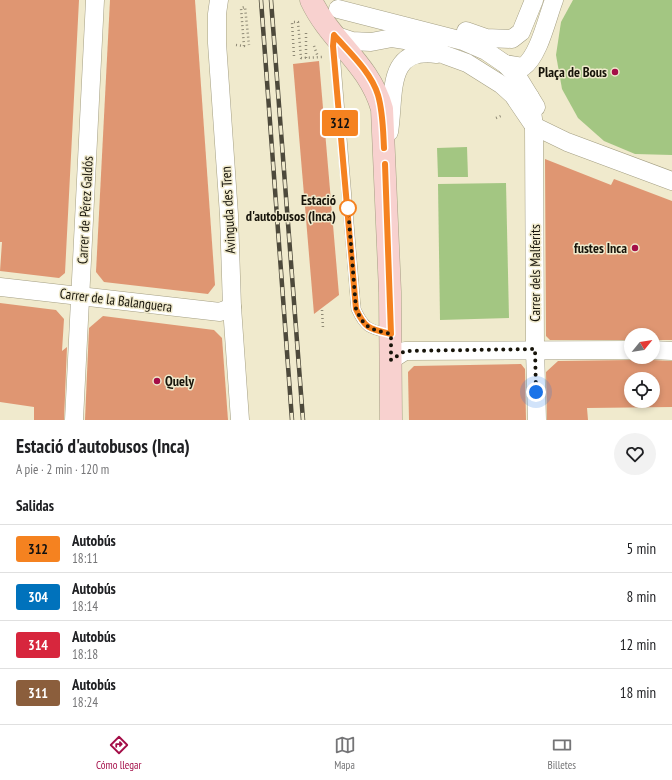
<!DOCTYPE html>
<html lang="es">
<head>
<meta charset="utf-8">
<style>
	body { margin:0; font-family:"PT Sans Narrow",sans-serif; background:#f2f2f2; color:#202124; height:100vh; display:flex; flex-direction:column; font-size:15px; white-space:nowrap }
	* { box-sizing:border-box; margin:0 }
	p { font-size:13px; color:#757577 }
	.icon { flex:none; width:22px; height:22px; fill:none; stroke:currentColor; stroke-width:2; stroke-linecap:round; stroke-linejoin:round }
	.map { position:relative; height:420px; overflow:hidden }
	.panel { display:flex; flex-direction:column; background:#fff; flex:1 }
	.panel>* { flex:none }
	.badge { padding:0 8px; border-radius:3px; font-size:14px; line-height:26px }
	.needle { width:26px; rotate:60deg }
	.tools { position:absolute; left:624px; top:328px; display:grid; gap:8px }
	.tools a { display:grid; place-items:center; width:36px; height:36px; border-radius:50%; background:#fff; box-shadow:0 2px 6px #0003; font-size:20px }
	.you { position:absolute; width:20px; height:20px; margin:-10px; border:3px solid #fff; border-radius:50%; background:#1a73e8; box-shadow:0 0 0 6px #1a73e833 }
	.map>.badge { position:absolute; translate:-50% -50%; box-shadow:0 0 0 2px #fff }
	h2 { padding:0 16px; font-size:15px; line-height:36px }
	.round { display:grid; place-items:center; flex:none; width:42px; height:42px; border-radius:21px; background:#f2f2f2 }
	.summary { display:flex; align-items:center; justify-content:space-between; height:68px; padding:0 16px }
	h1 { font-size:19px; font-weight:700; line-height:30px }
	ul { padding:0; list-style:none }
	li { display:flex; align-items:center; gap:12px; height:48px; padding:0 16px; border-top:1px solid #e0e0e0 }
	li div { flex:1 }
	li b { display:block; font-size:15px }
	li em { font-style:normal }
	li .badge { min-width:44px; font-weight:700; text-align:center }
	.tabs { display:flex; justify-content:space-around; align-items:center; height:56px; border-top:1px solid #e0e0e0; background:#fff; font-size:11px; color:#757577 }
	.tabs a { display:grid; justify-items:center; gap:2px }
	.tabs .on { color:#a40e48 }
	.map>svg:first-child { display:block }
	.green { fill:#a3c682 }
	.building { fill:#df9672; fill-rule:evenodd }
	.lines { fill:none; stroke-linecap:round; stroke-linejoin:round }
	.lane-casing { stroke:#a49f83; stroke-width:10 }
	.street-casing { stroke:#a49f83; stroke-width:19 }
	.secondary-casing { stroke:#a49f83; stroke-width:23 }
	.path { stroke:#8e8975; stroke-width:2.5; stroke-dasharray:1 3; stroke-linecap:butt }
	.lane { stroke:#fff; stroke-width:9 }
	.street { stroke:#fff; stroke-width:18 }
	.secondary { stroke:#f8d1cf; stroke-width:22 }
	.rail-casing { stroke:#4d493b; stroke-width:4.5 }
	.rail { stroke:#f0eacd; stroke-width:3; stroke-dasharray:9; stroke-linecap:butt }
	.line-casing { stroke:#fff; stroke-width:9 }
	.line { stroke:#f58220; stroke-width:6 }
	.walk { stroke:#17140a; stroke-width:4; stroke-dasharray:0 7.2 }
	.poi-dot { fill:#a40e48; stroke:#f0eacd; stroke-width:1.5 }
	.stop-dot { fill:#fff; stroke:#f58220; stroke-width:2 }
	.labels { text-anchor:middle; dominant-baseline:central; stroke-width:3; stroke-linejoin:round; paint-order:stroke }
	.poi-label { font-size:14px; font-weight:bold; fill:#17140a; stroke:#f0eacd; text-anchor:end }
	.stop-label { font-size:14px; font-weight:bold; fill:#17140a; stroke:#f0eacd; text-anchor:end }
	.street-label { font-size:14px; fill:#17140a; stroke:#f0eacd }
</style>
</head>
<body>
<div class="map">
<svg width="672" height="420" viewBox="0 0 672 420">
	<rect width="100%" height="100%" fill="#f0eacd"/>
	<!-- green -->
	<g class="green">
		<path d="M 573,0 L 672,0 L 672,155 L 635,154 L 604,141 L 578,118 L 562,89 L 556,55 L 561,22 Z"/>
		<path d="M 467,147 L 468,177 L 438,177 L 437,148 Z"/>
		<path d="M 506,183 L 509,318 L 440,320 L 438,184 Z"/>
	</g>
	<!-- building -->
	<g class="building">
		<path d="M 0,0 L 79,0 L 65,273 L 59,278 L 0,271 L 2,242 L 0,242 Z"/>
		<path d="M 110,0 L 195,0 L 215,285 L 208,294 L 104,282 L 96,272 Z"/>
		<path d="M 319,61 L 339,295 L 314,314 L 293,64 Z"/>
		<path d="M 545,159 L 611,185 L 614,179 L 672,201 L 672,340 L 653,340 L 653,335 L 631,335 L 631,340 L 550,340 L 546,336 Z"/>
		<path d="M 0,303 L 56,310 L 64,319 L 62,351 L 67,347 L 64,420 L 34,420 L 34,407 L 0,402 Z"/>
		<path d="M 103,316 L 214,330 L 222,338 L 228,420 L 85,420 L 89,328 Z"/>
		<path d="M 638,357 L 646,357 L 652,360 L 672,361 L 672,407 L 587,408 L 588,420 L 547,420 L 546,372 L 558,361 L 631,360 ZM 631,379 L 653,379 L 653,401 L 631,401 Z"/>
		<path d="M 521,364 L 525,369 L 526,420 L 409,420 L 408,372 L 414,366 Z"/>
	</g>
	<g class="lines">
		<!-- lane casing -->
		<g class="lane-casing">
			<path id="lane" d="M 334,40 L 356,309 C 365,329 370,329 391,334"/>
		</g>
		<!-- street casing -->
		<g class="street-casing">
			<g id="street">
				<path d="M 219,0 L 217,14 L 217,43 L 229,215 L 232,307 L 240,420"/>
				<path d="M 338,9 L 463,41 L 486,51 L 505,64 L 517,76 L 536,107"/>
				<path d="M 466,31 L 486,38 L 512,39 L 521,32 L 534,0"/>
				<path d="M 334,35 L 352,41 L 371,42 L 392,38 L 405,40 L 432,48 L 445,55 L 467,63 L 502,85 L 513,95 L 534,126 L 567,142 L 672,181"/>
				<path d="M 505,64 L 523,67 C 539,56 547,18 554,0"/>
				<path d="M 530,97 L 534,126 L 535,349 L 537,420"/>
				<path d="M 389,132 C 395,96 385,46 437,54"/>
				<path d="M 0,287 L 220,312 L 232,307"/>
				<path d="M 653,350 L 672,351"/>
				<path d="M 391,360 L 405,351 L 631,350"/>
				<path d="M 74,420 L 95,0"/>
			</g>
		</g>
		<!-- secondary casing -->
		<g class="secondary-casing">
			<path id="secondary" d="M 311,0 C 330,41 369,63 382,109 L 390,292 L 391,420"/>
		</g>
		<!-- path -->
		<g class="path">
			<path d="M 306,33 L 306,61"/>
			<path d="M 236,45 L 244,46 L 241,8 L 245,7 L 249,45"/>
			<path d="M 314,46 L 318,57"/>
			<path d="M 294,56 L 292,22 L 298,22 L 301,58 L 322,57"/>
			<path d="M 496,118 L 503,115"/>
			<path d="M 322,310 L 323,328"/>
		</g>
		<!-- lane -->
		<use href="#lane" class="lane"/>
		<!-- street -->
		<use href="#street" class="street"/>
		<!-- secondary -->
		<use href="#secondary" class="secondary"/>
		<!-- rail casing -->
		<g class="rail-casing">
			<g id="rail">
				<path d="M 261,0 L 292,420"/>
				<path d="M 271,0 L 303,420"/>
			</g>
		</g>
		<!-- rail -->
		<use href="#rail" class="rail"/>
	</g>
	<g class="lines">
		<!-- line casing -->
		<g class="line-casing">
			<path id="line" d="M 384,148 C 383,130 383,112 378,95 C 371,72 350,53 334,35 L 333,46 L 356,309 C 365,329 370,329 391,334 L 385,164"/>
		</g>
		<!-- line -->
		<use href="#line" class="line"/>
		<!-- walk -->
		<path class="walk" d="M 348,208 L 356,309 C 365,329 370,329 391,334 L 391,360 L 405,351 L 535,349 L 536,392"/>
	</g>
	<!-- markers -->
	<g class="poi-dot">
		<circle cx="615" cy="72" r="4"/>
		<circle cx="635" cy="248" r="4"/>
		<circle cx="157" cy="381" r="4"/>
	</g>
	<circle class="stop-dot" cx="348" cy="208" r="8"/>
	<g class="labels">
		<!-- poi labels -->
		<g class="poi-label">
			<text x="607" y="72">Plaça de Bous</text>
			<text x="627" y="248">fustes Inca</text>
			<text x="165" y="381" text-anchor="start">Quely</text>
		</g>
		<!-- stop labels -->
		<g class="stop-label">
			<text x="336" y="200">Estació<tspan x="336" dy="16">d'autobusos (Inca)</tspan></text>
		</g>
		<!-- street labels -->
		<g class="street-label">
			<text transform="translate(85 210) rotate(-87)">Carrer de Pérez Galdós</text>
			<text transform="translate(228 210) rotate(-93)">Avinguda des Tren</text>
			<text transform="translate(535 273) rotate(-90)">Carrer dels Malferits</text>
			<text transform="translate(116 300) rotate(7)">Carrer de la Balanguera</text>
		</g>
	</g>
</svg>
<div class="tools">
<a><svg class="needle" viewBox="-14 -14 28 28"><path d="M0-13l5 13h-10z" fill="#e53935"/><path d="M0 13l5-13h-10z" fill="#757577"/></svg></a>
<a><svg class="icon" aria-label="locate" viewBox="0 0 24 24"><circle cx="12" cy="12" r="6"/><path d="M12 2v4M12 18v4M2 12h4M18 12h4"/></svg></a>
</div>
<div class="you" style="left:536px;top:392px"></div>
<b class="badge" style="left:340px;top:123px;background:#f58220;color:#111">312</b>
</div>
<section class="panel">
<div class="summary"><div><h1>Estació d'autobusos (Inca)</h1><p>A pie · 2 min · 120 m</p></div><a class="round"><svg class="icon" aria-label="heart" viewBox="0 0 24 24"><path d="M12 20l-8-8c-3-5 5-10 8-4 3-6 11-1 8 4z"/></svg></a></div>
<h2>Salidas</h2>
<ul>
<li><span class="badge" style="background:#f58220;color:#111">312</span><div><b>Autobús</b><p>18:11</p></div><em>5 min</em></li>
<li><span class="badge" style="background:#0072bc;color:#fff">304</span><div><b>Autobús</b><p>18:14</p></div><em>8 min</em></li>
<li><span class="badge" style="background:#d7263d;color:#fff">314</span><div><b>Autobús</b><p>18:18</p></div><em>12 min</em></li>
<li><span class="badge" style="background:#8b5e3c;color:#fff">311</span><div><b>Autobús</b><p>18:24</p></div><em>18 min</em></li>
</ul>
</section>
<nav class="tabs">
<a class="on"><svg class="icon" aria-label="directions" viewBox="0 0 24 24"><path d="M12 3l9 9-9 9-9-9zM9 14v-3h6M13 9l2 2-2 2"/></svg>Cómo llegar</a>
<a><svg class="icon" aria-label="map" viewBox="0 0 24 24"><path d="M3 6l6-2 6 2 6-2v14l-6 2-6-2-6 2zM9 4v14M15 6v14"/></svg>Mapa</a>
<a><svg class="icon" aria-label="tickets" viewBox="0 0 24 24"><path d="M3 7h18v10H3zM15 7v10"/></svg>Billetes</a>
</nav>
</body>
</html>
